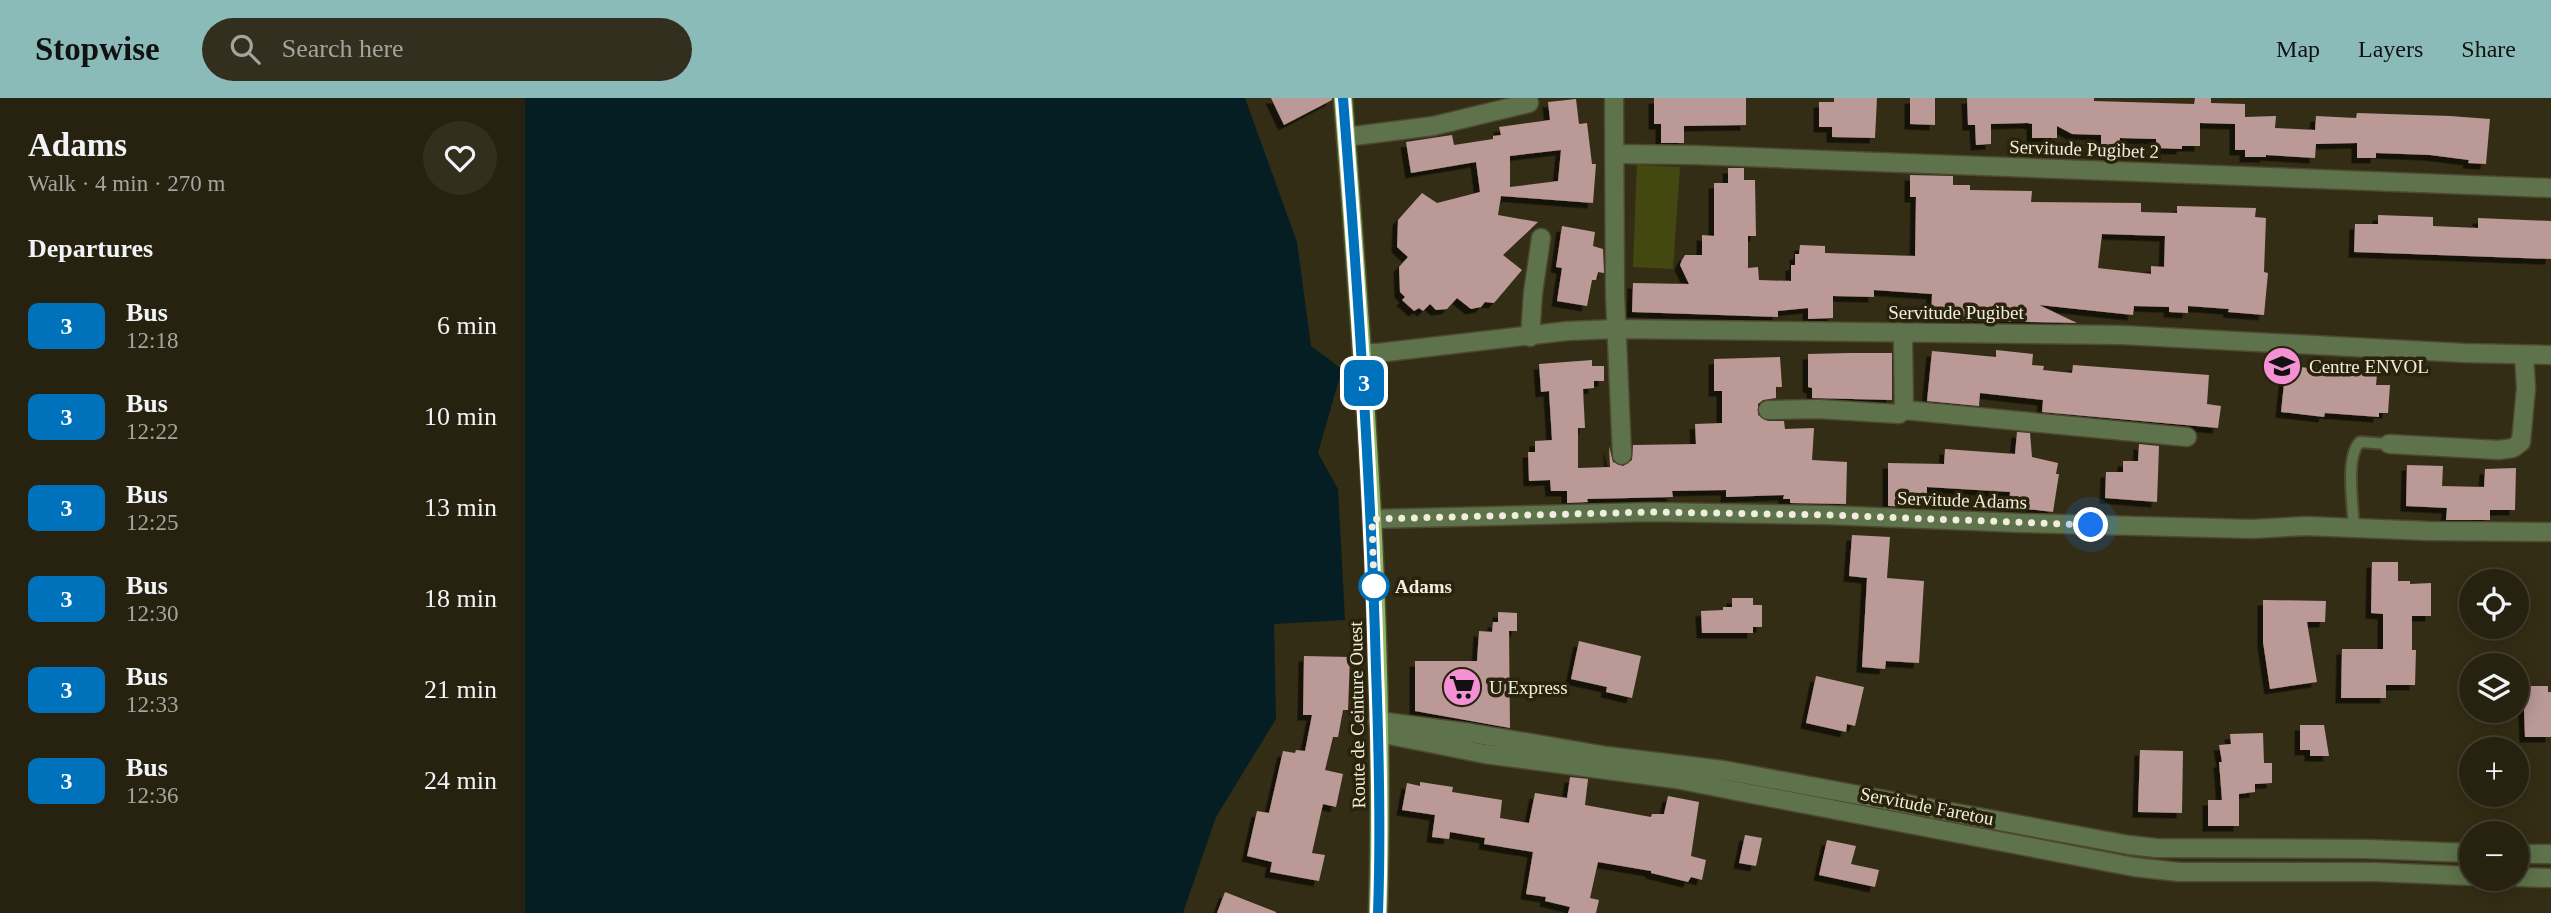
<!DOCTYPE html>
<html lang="en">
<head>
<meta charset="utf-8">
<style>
	body { margin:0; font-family:Georgia,serif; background:#332f1e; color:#f1f3f6; height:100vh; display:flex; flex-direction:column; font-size:26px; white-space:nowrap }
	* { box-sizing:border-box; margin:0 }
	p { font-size:23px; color:#a4a49f }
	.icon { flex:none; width:38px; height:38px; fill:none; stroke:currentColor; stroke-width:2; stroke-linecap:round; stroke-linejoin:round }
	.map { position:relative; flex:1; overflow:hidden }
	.details { display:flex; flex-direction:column; background:#272210; width:525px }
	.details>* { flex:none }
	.badge { padding:0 14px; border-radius:10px; font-size:24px; line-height:46px }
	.tools { position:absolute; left:1934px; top:471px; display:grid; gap:14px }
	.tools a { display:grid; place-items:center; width:70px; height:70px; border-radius:50%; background:#272210; box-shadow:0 4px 18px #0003,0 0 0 2px #433f30; font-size:35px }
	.you { position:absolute; width:35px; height:35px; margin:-18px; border:5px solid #fff; border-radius:50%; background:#1a73e8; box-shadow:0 0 0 10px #1a73e833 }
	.map>.badge { position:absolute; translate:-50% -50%; box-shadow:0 0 0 4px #fff }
	h2 { padding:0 28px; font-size:26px; line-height:63px }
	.round { display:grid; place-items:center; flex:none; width:74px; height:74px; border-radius:37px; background:#332f1e }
	.summary { display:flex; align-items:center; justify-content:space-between; height:119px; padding:0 28px }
	h1 { font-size:33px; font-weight:700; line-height:52px }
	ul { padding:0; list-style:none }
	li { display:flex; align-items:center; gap:21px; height:91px; padding:0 28px }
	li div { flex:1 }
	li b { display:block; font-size:26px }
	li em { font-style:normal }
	li .badge { min-width:77px; font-weight:700; text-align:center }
	header { display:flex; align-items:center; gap:42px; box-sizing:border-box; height:98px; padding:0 35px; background:#8bbbb9; color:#111 }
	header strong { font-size:33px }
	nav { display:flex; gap:38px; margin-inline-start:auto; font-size:24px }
	.search { width:490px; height:63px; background:#332f1e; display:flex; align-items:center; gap:18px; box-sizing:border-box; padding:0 24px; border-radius:38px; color:#a4a49f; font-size:26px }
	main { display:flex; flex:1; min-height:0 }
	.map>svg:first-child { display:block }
	.green { fill:#434710 }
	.water { fill:#041e24 }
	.building { fill:#ba9996; fill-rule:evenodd; filter:url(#shadow) }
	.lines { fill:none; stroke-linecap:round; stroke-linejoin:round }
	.lane-casing { stroke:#4e4831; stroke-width:14 }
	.street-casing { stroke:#4e4831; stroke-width:21 }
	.primary-casing { stroke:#4e4831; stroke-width:21 }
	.lane { stroke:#5e734b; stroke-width:10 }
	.street { stroke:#5e734b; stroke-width:18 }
	.primary { stroke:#8eb964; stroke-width:18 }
	.line-casing { stroke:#fff; stroke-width:16 }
	.line { stroke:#0072bc; stroke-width:10 }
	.walk { stroke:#f1edde; stroke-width:7; stroke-dasharray:0 12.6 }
	.stop-dot { fill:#fff; stroke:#0072bc; stroke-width:3.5 }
	.labels { text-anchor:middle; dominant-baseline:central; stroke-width:7; stroke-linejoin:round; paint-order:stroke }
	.street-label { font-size:19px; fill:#f1edde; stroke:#2a230b }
	.poi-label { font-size:19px; fill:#f1edde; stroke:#2a230b; text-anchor:start }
	.stop-label { font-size:19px; font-weight:bold; fill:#f1edde; stroke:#2a230b; text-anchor:start }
</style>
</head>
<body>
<header>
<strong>Stopwise</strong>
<div class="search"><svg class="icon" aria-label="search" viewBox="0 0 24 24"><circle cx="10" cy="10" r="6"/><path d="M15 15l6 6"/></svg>Search here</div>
<nav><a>Map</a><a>Layers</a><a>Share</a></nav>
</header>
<main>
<section class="details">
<div class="summary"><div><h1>Adams</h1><p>Walk · 4 min · 270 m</p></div><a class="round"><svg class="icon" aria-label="heart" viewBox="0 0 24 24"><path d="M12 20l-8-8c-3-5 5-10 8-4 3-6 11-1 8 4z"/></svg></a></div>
<h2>Departures</h2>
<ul>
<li><span class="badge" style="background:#0072bc;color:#fff">3</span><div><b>Bus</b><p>12:18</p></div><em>6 min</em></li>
<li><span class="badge" style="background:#0072bc;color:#fff">3</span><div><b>Bus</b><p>12:22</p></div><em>10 min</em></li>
<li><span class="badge" style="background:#0072bc;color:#fff">3</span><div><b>Bus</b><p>12:25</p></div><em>13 min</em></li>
<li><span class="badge" style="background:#0072bc;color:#fff">3</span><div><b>Bus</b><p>12:30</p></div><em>18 min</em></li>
<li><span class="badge" style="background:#0072bc;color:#fff">3</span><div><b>Bus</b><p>12:33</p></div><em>21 min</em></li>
<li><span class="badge" style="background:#0072bc;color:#fff">3</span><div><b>Bus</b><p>12:36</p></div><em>24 min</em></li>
</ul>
</section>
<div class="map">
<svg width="2026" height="815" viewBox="0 0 2026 815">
	<defs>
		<filter id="shadow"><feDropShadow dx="-5.5" dy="5.5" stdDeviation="0" flood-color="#0009"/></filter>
	</defs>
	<rect width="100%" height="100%" fill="#342d15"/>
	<!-- green -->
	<path class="green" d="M 1115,65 L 1115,67 L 1155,69 L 1148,171 L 1108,169 L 1112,66 Z"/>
	<!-- water -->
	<path class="water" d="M 0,0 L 720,0 L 772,144 L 786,248 L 817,271 L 793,355 L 813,391 L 820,522 L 749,526 L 751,621 L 691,719 L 658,815 L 0,815 Z"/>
	<!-- building -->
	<g class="building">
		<path d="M 746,0 L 807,0 L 807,2 L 759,27 Z"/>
		<path d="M 1129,0 L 1221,0 L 1221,27 L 1159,28 L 1159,45 L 1136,45 L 1136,26 L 1129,26 Z"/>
		<path d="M 1309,0 L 1352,0 L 1350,40 L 1307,39 L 1307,29 L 1294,29 L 1294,4 L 1309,4 Z"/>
		<path d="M 1385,0 L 1410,0 L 1410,27 L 1385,26 Z"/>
		<path d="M 1442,0 L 1569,0 L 1569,3 L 1669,6 L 1670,0 L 1686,0 L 1686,5 L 1720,6 L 1720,19 L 1751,18 L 1750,30 L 1790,32 L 1791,18 L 1831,20 L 1832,15 L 1925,18 L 1965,21 L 1961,66 L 1943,65 L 1944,62 L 1905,57 L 1851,55 L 1851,60 L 1832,60 L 1832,45 L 1791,46 L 1790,60 L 1741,57 L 1741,59 L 1720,59 L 1720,52 L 1710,52 L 1710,26 L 1675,25 L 1675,48 L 1657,48 L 1657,51 L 1631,50 L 1631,41 L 1595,40 L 1594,47 L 1576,47 L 1576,37 L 1547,36 L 1532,28 L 1532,40 L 1507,40 L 1507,26 L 1502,25 L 1466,26 L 1466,46 L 1451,47 L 1450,27 L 1443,27 Z"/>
		<path d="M 1051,1 L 1054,26 L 1062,25 L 1067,66 L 1071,66 L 1068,105 L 976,98 L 973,117 L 1013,124 L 978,157 L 997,172 L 969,205 L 960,204 L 956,209 L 946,211 L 932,200 L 922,211 L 911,212 L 905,206 L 898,213 L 894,210 L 889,213 L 877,202 L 880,199 L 875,194 L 874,169 L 883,159 L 872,149 L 873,122 L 897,95 L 912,105 L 955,94 L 951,64 L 886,75 L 881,44 L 927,37 L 929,47 L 968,41 L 968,38 L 976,37 L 974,29 L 1025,22 L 1023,4 ZM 1036,52 L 1033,83 L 985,89 L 985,58 Z"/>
		<path d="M 1203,70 L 1219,70 L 1219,82 L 1230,82 L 1231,138 L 1223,138 L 1223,170 L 1233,169 L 1234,182 L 1266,183 L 1266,167 L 1270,167 L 1270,156 L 1274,156 L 1275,147 L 1300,148 L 1300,155 L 1390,158 L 1391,99 L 1385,99 L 1385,77 L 1428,78 L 1428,87 L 1445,87 L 1445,92 L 1507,93 L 1506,104 L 1616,105 L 1616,114 L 1652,115 L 1652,108 L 1731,110 L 1730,119 L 1741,120 L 1739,174 L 1743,175 L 1739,217 L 1703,214 L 1704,211 L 1663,208 L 1663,215 L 1644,214 L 1644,209 L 1609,208 L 1608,217 L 1514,207 L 1552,225 L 1406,222 L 1407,196 L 1349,192 L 1349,199 L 1308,198 L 1308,220 L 1283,221 L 1283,210 L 1253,213 L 1253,219 L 1107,214 L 1108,185 L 1164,186 L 1155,167 L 1157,162 L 1160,157 L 1177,157 L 1177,137 L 1189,138 L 1189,85 L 1203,85 ZM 1577,136 L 1640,138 L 1639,169 L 1626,168 L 1626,176 L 1573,170 Z"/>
		<path d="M 1853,117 L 1908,119 L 1908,128 L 1953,130 L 1953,120 L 2026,123 L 2026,161 L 1829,154 L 1830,126 L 1853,126 Z"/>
		<path d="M 1037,128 L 1070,134 L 1068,148 L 1078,151 L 1079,175 L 1073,174 L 1071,182 L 1067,182 L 1062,208 L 1032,203 L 1037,170 L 1031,169 Z"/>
		<path d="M 1471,252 L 1508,256 L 1507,267 L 1519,268 L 1518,272 L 1547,275 L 1548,267 L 1684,277 L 1682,306 L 1696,308 L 1693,330 L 1517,314 L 1518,302 L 1455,295 L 1454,308 L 1402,303 L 1407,253 L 1471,259 Z"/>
		<path d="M 1324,255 L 1367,255 L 1367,302 L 1287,300 L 1287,290 L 1283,289 L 1283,256 Z"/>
		<path d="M 1255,259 L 1257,289 L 1251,289 L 1251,300 L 1238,302 L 1233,306 L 1233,317 L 1243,323 L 1259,323 L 1260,331 L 1289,330 L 1287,362 L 1322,364 L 1321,406 L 1265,405 L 1265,401 L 1258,401 L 1259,397 L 1201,399 L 1201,392 L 1147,393 L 1148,399 L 1062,401 L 1063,404 L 1042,405 L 1042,393 L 1026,393 L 1025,382 L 1004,383 L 1003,354 L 1010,354 L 1010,343 L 1027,342 L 1024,293 L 1016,294 L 1014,266 L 1067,262 L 1067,268 L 1079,268 L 1079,283 L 1069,283 L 1069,290 L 1058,291 L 1060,330 L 1053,330 L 1053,370 L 1085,369 L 1084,348 L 1088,364 L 1098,368 L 1107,362 L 1108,347 L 1171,346 L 1170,326 L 1197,325 L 1197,293 L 1189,293 L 1189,261 Z"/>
		<path d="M 1774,269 L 1852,276 L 1851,287 L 1865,287 L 1863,315 L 1854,315 L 1854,319 L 1800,315 L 1799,319 L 1756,314 L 1760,276 L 1773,277 Z"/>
		<path d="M 1492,334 L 1505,335 L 1507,359 L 1533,365 L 1531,376 L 1534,376 L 1528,414 L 1484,409 L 1485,394 L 1402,389 L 1402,409 L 1363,408 L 1363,365 L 1419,366 L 1420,351 L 1490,356 Z"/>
		<path d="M 1614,346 L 1634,348 L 1632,404 L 1580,400 L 1581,374 L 1598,374 L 1598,363 L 1613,363 Z"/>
		<path d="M 1882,367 L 1918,368 L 1917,388 L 1959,389 L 1960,371 L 1991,370 L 1990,412 L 1965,412 L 1965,422 L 1921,422 L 1922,410 L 1881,408 Z"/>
		<path d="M 1327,437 L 1365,439 L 1362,480 L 1399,483 L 1394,565 L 1361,563 L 1360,571 L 1337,569 L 1342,480 L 1324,478 Z"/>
		<path d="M 1847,464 L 1873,464 L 1873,483 L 1885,483 L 1885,486 L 1906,485 L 1906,518 L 1887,518 L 1887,552 L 1891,552 L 1890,587 L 1861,587 L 1861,600 L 1816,600 L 1817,551 L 1858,551 L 1858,516 L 1846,515 Z"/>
		<path d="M 1207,500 L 1228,500 L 1228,507 L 1237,507 L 1237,529 L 1228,529 L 1228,535 L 1177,535 L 1176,513 L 1198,512 L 1198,509 L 1207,509 Z"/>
		<path d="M 1738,502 L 1801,503 L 1800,524 L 1782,524 L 1792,584 L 1745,591 L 1738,544 Z"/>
		<path d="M 973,514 L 992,515 L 992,533 L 984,533 L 985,630 L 890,613 L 890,563 L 952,563 L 954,533 L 967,534 L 968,524 L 973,524 Z"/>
		<path d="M 1054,543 L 1116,558 L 1107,600 L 1081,594 L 1082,589 L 1046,581 Z"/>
		<path d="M 779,558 L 825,559 L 823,612 L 818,612 L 813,639 L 808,639 L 800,672 L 818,676 L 811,709 L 798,706 L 787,755 L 800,757 L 794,783 L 745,774 L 747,764 L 722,758 L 732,713 L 744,715 L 758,653 L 770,655 L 771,652 L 780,653 L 787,617 L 778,617 Z"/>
		<path d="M 1291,578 L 1339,589 L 1330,628 L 1322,626 L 1321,634 L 1281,625 Z"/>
		<path d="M 1998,588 L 2023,588 L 2023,594 L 2026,594 L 2026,639 L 2000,639 Z"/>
		<path d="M 1775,627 L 1799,627 L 1804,658 L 1785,658 L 1785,652 L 1775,652 Z"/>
		<path d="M 1738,635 L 1739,665 L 1747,665 L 1747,685 L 1730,686 L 1730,694 L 1714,696 L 1714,728 L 1683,728 L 1683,702 L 1697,702 L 1694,664 L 1697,664 L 1694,647 L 1706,646 L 1705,636 Z"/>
		<path d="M 1615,652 L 1658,653 L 1657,715 L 1613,714 Z"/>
		<path d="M 1045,679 L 1063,681 L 1060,707 L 1126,719 L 1127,716 L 1139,716 L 1143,698 L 1174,704 L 1166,758 L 1181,762 L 1177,782 L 1166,779 L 1163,784 L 1126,775 L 1126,773 L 1073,764 L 1065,800 L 1074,802 L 1071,815 L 1043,815 L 1045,809 L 1020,803 L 1021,799 L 1001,796 L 1008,754 L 959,746 L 960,740 L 925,734 L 924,741 L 907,739 L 910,717 L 877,712 L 882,685 L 895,688 L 895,684 L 928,689 L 927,694 L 977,702 L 975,720 L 1004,725 L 1010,695 L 1042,700 Z"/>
		<path d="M 1220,737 L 1237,740 L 1231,768 L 1214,765 Z"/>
		<path d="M 1302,742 L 1331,748 L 1326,766 L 1354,772 L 1350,789 L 1294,777 Z"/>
		<path d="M 700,794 L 751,814 L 751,815 L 692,815 Z"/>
	</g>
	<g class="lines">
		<!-- lane casing -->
		<g class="lane-casing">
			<path id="lane" d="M 1829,430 C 1828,408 1820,358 1835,344 L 1864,346"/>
		</g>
		<!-- street casing -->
		<g class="street-casing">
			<g id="street">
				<path d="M 1089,0 L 1090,196 L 1097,357"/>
				<path d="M 821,39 L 908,28 L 1004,5"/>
				<path d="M 1091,56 L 1170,57 L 2026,90"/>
				<path d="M 1005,239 L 1008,195 L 1016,140"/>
				<path d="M 837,255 L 853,255 L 1042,233 L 1091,231 L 1597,237 L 1940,255 L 2026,257"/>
				<path d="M 1243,312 L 1293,311 L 1374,316 L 1379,312 L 1378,243 L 1382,235"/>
				<path d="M 1379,312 L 1662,339"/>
				<path d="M 1864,346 L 1974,352 L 1988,350 L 1996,344 L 2001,290 L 1999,257"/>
				<path d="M 847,421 L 1126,414 L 1302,417 L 1496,425 L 1727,431 L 1781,428 L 1904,433 L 2026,434"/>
				<path d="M 853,623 L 946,635 L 1082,658 L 1198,672 L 1604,747 L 1631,750 L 1843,751 L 1946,755"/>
				<path d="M 854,635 L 960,656 L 1151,681 L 1222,695 L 1609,769 L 1654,774 L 1851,774 L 1946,778"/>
				<path d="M 1992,756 L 2026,756"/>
				<path d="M 1992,779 L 2026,780"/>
			</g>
		</g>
		<!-- primary casing -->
		<g class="primary-casing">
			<path id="primary" d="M 818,0 C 839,271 861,543 853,815"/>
		</g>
		<!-- lane -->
		<use href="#lane" class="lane"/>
		<!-- street -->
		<use href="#street" class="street"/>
		<!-- primary -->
		<use href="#primary" class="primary"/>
	</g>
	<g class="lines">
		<!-- line casing -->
		<g class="line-casing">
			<path id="line" d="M 818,0 C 833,190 846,380 851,571 C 854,653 856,734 853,815"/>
		</g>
		<!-- line -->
		<use href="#line" class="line"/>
		<!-- walk -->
		<path class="walk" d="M 849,488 L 849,490 L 847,421 L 1126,414 L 1302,417 L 1566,427"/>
	</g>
	<!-- icons -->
	<defs>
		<g id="school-disc" transform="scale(2.0125)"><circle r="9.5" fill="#f491d4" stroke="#2a230b"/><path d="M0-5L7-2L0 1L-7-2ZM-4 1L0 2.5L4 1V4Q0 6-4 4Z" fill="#111"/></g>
		<g id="supermarket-disc" transform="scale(2.0125)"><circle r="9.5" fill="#f491d4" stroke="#2a230b"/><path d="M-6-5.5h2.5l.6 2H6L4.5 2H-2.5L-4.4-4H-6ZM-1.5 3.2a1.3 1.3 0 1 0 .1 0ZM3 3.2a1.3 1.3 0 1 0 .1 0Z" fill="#111"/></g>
	</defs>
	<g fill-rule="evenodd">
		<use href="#school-disc" x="1757" y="268"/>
		<use href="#supermarket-disc" x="937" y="589"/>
	</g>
	<!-- markers -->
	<circle class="stop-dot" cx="849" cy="488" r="14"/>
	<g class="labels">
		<!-- street labels -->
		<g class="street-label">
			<text transform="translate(1559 51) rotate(2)">Servitude Pugibet 2</text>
			<text x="1431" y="214">Servitude Pugibet</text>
			<text transform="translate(1437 402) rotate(2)">Servitude Adams</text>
			<text transform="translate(832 617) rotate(-91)">Route de Ceinture Ouest</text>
			<text transform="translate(1402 708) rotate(11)">Servitude Faretou</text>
		</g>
		<!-- poi labels -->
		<g class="poi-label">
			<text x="1784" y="268">Centre ENVOL</text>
			<text x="964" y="589">U Express</text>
		</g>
		<!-- stop labels -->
		<g class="stop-label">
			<text x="870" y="488">Adams</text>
		</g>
	</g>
</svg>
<div class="tools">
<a><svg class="icon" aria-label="locate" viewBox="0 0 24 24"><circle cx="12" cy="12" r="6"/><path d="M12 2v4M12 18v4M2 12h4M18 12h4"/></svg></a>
<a><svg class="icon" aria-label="layers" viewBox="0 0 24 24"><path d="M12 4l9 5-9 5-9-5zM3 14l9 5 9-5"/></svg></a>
<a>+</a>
<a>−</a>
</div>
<div class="you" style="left:1566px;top:427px"></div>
<b class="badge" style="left:839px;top:285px;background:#0072bc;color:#fff">3</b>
</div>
</main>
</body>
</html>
